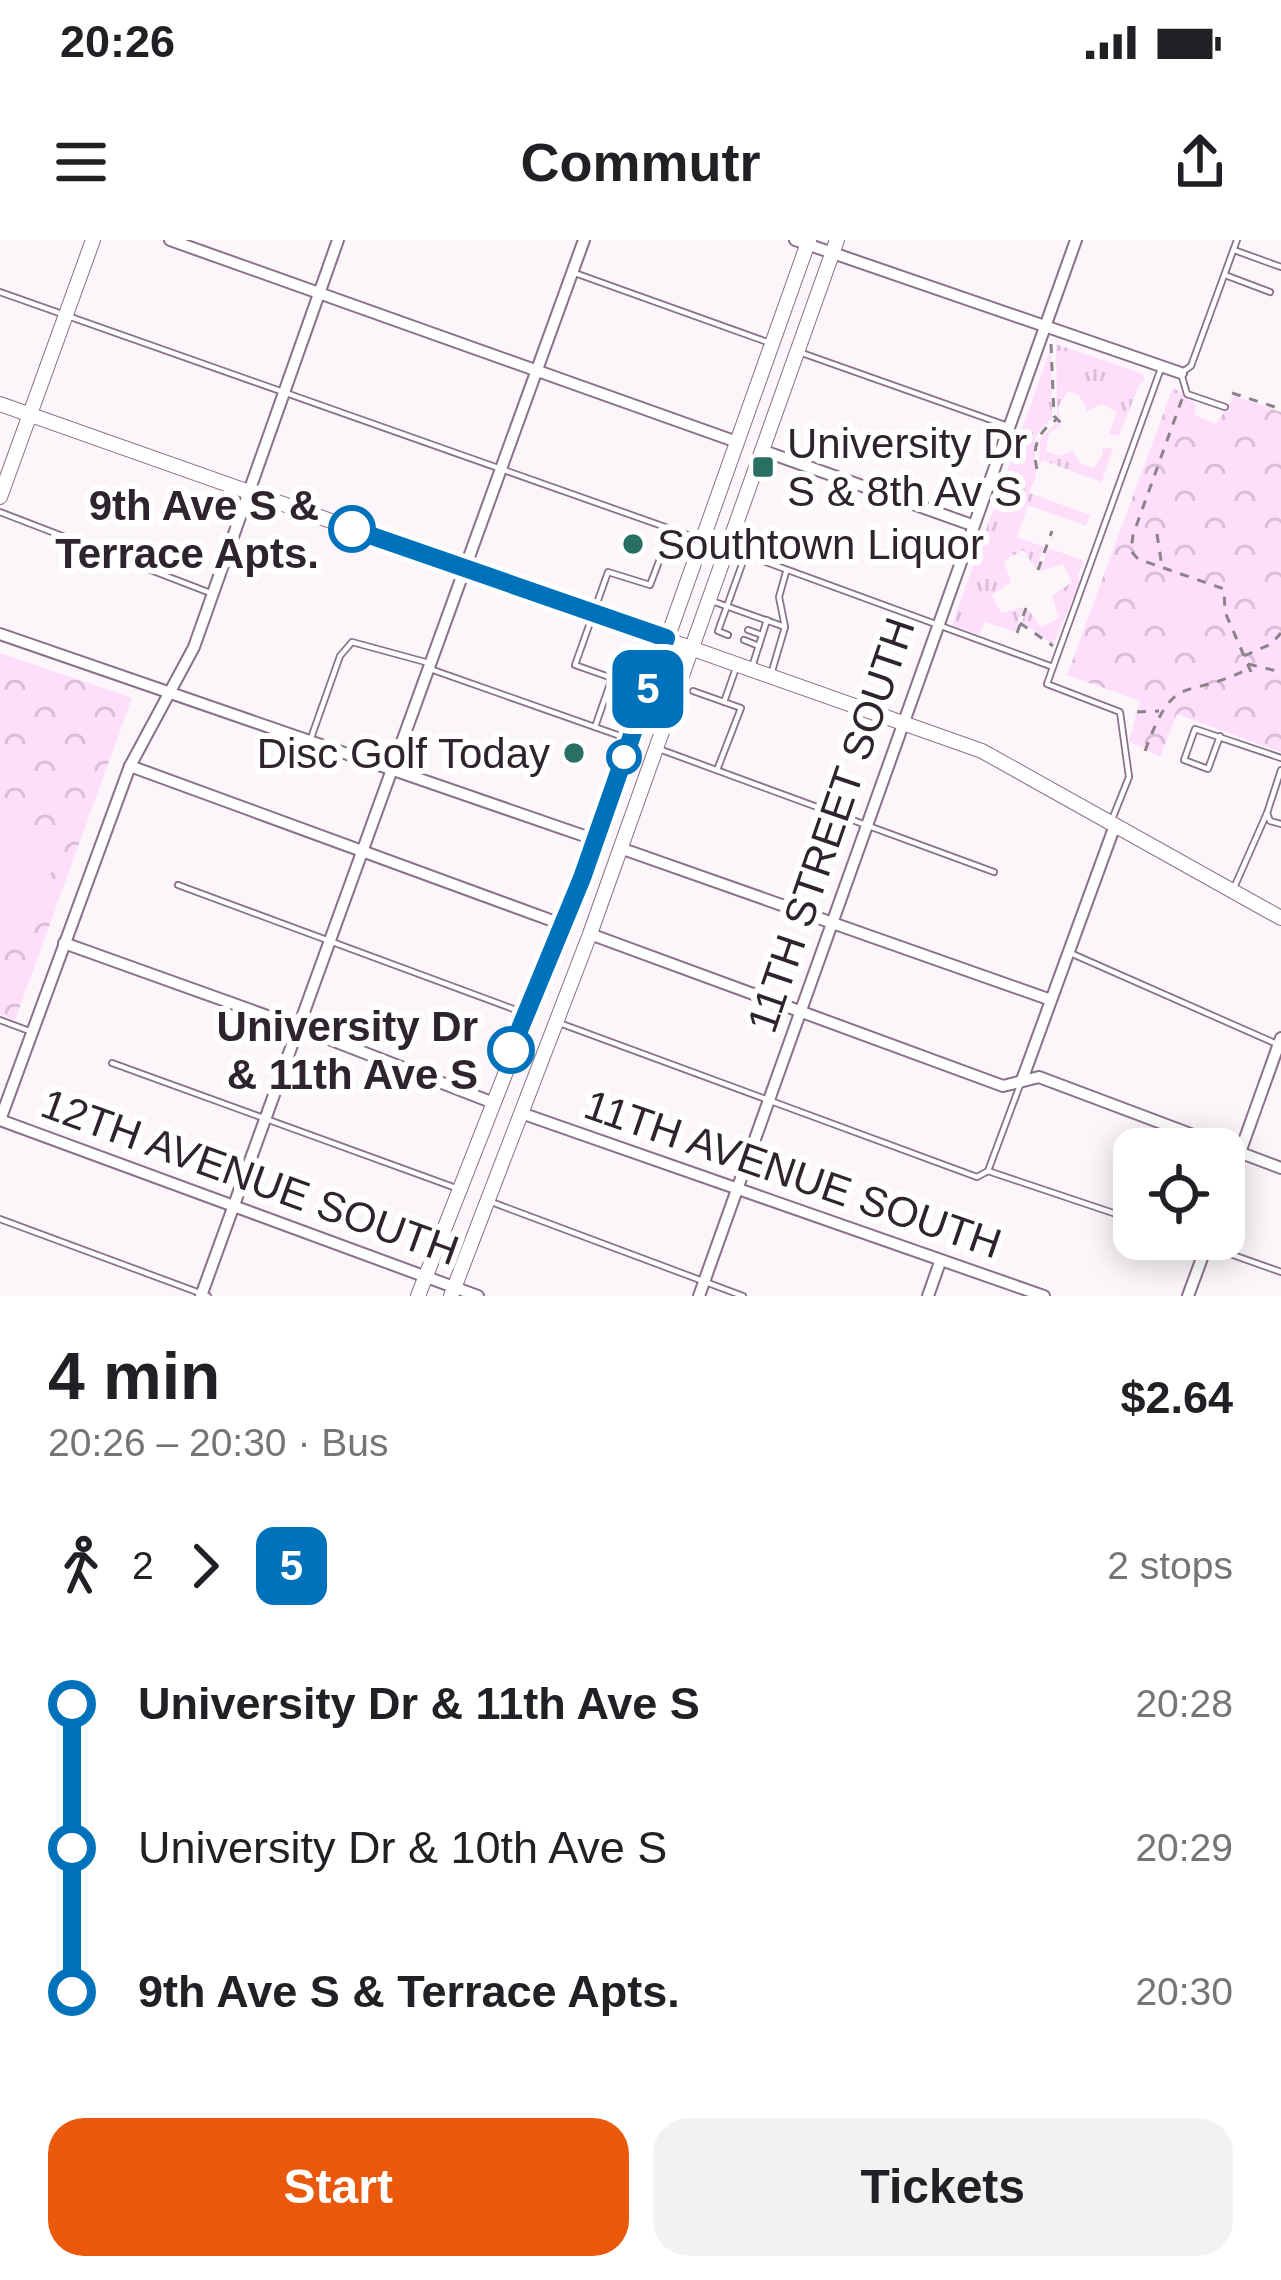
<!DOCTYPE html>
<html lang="en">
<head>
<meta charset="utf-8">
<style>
	body { margin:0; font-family:Arial,sans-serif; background:#f2f2f2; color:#202124; height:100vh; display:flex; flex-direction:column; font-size:45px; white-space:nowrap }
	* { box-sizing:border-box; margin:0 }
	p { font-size:39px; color:#757577 }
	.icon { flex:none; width:66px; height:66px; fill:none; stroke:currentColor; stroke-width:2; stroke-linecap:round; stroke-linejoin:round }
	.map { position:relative; height:1056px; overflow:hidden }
	.drawer { display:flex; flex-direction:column; background:#fff; flex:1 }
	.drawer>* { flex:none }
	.badge { padding:0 24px; border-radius:18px; font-size:42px; line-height:78px }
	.tools { position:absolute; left:1113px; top:888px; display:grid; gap:24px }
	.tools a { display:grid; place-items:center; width:132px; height:132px; border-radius:24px; background:#fff; box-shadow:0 6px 30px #0003; font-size:60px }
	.map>.badge { position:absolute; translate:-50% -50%; box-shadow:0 0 0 6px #fff }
	.legs { display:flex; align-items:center; gap:18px; height:132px; padding:0 48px; font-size:39px }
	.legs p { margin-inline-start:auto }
	.overview { display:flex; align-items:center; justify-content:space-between; height:204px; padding:0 48px }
	h1 { font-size:66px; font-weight:600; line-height:90px }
	.cta { display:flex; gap:24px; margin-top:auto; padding:24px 48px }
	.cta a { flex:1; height:138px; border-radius:36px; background:#ea580c; color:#fff; font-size:48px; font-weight:600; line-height:138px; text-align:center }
	.cta a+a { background:#f2f2f2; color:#202124 }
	ul { padding:0 48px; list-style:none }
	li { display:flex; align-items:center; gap:42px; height:144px; font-size:45px }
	li i { display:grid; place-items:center; width:18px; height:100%; margin:0 15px; background:currentColor }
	li i::after { content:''; width:30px; height:30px; margin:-15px; border:9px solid; border-radius:50%; background:#fff }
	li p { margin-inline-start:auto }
	li:first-child i { background:linear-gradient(#0000 50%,currentColor 0) }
	li:last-child i { background:linear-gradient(currentColor 50%,#0000 0) }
	.status { display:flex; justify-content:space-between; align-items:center; height:84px; padding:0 60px; background:#fff; direction:ltr }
	.status svg { height:33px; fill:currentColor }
	header { display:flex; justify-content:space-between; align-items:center; height:156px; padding:0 48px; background:#fff; font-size:54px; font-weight:600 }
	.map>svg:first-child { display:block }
	.grass { fill:url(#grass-tufts) }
	.park { fill:url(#park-crowns) }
	.pitch { fill:#fedefb }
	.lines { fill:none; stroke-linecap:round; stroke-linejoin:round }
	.lane-casing { stroke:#897187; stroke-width:8 }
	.street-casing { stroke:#897187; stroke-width:14 }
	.secondary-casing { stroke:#897187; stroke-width:16 }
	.path { stroke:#8b838a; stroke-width:3; stroke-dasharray:9 9; stroke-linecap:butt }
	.lane { stroke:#fff; stroke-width:4.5 }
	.street { stroke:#fff; stroke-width:10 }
	.secondary { stroke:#fff; stroke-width:14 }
	.line-1-casing { stroke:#fff; stroke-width:27 }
	.line-1 { stroke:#0072bc; stroke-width:18 }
	.poi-dot { fill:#2a6f63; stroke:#fff; stroke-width:4.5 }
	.stop-1-dot { fill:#fff; stroke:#0072bc; stroke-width:6 }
	.labels { text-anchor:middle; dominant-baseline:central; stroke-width:12; stroke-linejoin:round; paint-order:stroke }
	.poi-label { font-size:42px; fill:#2e242d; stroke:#fff; text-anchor:start }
	.stop-label { font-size:42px; font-weight:bold; fill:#2e242d; stroke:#fff; text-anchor:end }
	.street-label { font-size:42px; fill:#2e242d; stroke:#fff }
</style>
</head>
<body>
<div class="status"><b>20:26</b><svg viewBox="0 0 49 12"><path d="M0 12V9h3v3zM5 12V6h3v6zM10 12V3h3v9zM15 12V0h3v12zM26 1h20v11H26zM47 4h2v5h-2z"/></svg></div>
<header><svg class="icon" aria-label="menu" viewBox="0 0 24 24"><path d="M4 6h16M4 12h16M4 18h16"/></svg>Commutr<svg class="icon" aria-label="share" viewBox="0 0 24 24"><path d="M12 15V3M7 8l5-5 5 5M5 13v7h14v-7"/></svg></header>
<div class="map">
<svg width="1281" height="1056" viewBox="0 0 1281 1056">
	<defs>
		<pattern id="grass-tufts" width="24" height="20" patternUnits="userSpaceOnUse" patternTransform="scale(3)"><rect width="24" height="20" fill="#fedefb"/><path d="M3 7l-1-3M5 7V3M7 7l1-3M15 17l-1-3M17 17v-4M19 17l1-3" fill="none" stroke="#dabed7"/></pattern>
		<pattern id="park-crowns" width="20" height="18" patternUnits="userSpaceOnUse" patternTransform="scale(3)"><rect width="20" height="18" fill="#fedefb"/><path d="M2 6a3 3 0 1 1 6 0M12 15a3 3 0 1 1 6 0" fill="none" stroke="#dabed7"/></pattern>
	</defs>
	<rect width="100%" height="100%" fill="#fcf6fb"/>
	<!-- grass -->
	<g class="grass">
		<path d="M 1056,104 L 1143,134 L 1145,140 L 1139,145 L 1119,196 L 1109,194 L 1117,172 L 1102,164 L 1087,171 L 1079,155 L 1068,151 L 1057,169 L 1061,178 L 1057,177 Z"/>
		<path d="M 1051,108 L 1052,179 C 1026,197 1037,209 1036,233 C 1036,240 1031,246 1029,253 L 1090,275 L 1086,286 L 1028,265 L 1017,297 L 1044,307 L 1036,329 L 1023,310 L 1004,321 L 1011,342 L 992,355 L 1001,373 L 1023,367 L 1015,392 L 985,382 L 979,395 L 952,385 Z"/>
		<path d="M 1055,184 L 1062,185 L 1049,193 L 1046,211 L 1059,216 L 1073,211 L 1080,223 L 1094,228 L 1103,214 L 1101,208 L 1113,208 L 1102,242 L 1042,220 L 1039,226 L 1040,199 Z"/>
		<path d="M 1048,308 L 1083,320 L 1078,336 L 1080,342 L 1053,405 L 1022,382 L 1027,368 L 1041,387 L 1059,378 L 1052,356 L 1072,342 L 1063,324 L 1040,331 Z"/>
	</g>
	<!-- park -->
	<g class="park">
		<path d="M 1173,147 L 1197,166 L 1194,175 L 1216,184 L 1235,156 L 1281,172 L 1281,512 L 1177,474 L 1160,517 L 1129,501 L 1140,461 L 1067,435 Z"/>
		<path d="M 0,413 L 132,458 L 15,780 L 0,774 Z"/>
	</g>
	<!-- pitch -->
	<g class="pitch">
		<path d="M 1169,341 L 1216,359 L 1207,384 L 1159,366 Z"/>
		<path d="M 0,586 L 60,609 L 23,710 L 0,701 Z"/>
	</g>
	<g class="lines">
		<!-- lane casing -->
		<g class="lane-casing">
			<g id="lane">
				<path d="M 1234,10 L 1281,27"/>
				<path d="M 572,32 L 770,103"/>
				<path d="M 1225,35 L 1270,52"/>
				<path d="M 0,52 L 702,300"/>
				<path d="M 799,112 L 1008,186"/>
				<path d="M 1225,167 L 1187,154 L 1181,133 L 1191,126 L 1237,0"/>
				<path d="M 0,272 L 213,354"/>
				<path d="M 733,310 L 1053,427 L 1160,131"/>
				<path d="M 712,361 L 785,387"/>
				<path d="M 748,390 L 762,395"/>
				<path d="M 728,395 L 718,391 L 745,316"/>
				<path d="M 744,400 L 759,406"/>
				<path d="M 753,424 L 767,380"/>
				<path d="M 1053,427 L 1047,444 L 1120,472 L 1129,537 L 1111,582"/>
				<path d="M 433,430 L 626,498"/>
				<path d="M 772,431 L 785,387 L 779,357 L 786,332"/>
				<path d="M 693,451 L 741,468 L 717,530"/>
				<path d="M 724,462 L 736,428"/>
				<path d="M 595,487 L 612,438 L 575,425 L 608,332 L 650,345 L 671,290"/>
				<path d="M 1220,496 L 1208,529 L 1184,520 L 1195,489 L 1281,518"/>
				<path d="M 311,498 L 340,416 L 352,402 L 429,423"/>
				<path d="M 659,509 L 994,632"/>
				<path d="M 1281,530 L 1267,573 L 1270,581 L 1281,584"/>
				<path d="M 178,645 L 527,774"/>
				<path d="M 1233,650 L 1267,573"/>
				<path d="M 1068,712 L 1277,804"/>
				<path d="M 0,780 L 32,792"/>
				<path d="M 562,784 L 977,937 L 988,931 L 1020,845"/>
				<path d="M 112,823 L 456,948"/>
				<path d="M 988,931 L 1134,980"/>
				<path d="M 494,963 L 743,1056"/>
				<path d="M 0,979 L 208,1056"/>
				<path d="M 1188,999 L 1281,1032"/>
			</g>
		</g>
		<!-- street casing -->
		<g class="street-casing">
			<g id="street">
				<path d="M 170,0 L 737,202"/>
				<path d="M 795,0 L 1181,133"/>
				<path d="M 764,211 L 972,285"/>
				<path d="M 0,394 L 596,600"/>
				<path d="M 130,526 L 564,685"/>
				<path d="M 620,608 L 1051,760"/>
				<path d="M 590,694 L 1003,846 L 1039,837 L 1281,928"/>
				<path d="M 64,703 L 298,787 L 491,862"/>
				<path d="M 1022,840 L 1114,588"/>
				<path d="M 521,873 L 1044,1056"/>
				<path d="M 0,880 L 130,526 L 194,407 L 338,0"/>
				<path d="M 0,880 L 478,1056"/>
				<path d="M 1224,957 L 1281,798"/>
				<path d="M 201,1056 L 584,0"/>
				<path d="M 699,1056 L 1076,0"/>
				<path d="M 928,1056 L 940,1022"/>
				<path d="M 1188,1056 L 1209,999"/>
			</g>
		</g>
		<!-- secondary casing -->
		<g class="secondary-casing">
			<g id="secondary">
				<path d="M 0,164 L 982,511 L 1281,678"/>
				<path d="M 0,257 L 93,0"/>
				<path d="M 418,1056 L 582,638 L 809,0"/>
				<path d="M 451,1056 L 590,694 L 837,0"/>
			</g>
		</g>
		<!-- path -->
		<g class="path">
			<path d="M 1051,104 L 1054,176 L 1062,184"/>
			<path d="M 1232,153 L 1281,169"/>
			<path d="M 1182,159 L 1133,295 L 1131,311 L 1138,319 L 1224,349 L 1225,372 L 1251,432"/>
			<path d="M 1037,229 C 1032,208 1037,192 1056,180"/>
			<path d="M 1157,294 L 1162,327"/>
			<path d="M 1038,330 L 1052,291"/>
			<path d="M 1020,383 L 1053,406"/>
			<path d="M 1017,393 L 1026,368"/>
			<path d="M 1244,416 L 1271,404 L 1281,393"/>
			<path d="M 1248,424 L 1281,432"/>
			<path d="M 1137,472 L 1159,471"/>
			<path d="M 1145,511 C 1175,430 1182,461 1246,430"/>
		</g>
		<!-- lane -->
		<use href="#lane" class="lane"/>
		<!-- street -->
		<use href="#street" class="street"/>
		<!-- secondary -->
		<use href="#secondary" class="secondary"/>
	</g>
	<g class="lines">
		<!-- line-1 casing -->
		<g class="line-1-casing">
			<path id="line-1" d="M 352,289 L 666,398 L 582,638 L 511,810"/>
		</g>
		<!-- line-1 -->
		<use href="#line-1" class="line-1"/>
	</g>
	<!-- markers -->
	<g class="poi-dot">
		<rect x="751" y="215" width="24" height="24" rx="6"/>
		<circle cx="633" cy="304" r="12"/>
		<circle cx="574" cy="513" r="12"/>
	</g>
	<g class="stop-1-dot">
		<circle cx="352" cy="289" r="21"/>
		<circle cx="624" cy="517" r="15"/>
		<circle cx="511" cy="810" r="21"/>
	</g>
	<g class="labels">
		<!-- poi labels -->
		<g class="poi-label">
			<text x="787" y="203">University Dr<tspan x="787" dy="48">S &amp; 8th Av S</tspan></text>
			<text x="657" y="304">Southtown Liquor</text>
			<text x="550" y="513" text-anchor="end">Disc Golf Today</text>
		</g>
		<!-- stop labels -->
		<g class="stop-label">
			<text x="319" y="265">9th Ave S &amp;<tspan x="319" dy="48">Terrace Apts.</tspan></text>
			<text x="478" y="786">University Dr<tspan x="478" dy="48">&amp; 11th Ave S</tspan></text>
		</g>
		<!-- street labels -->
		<g class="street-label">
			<text transform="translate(831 585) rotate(-71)">11TH STREET SOUTH</text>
			<text transform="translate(793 934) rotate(19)">11TH AVENUE SOUTH</text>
			<text transform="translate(250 937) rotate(20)">12TH AVENUE SOUTH</text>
		</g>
	</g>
</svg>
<div class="tools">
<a><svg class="icon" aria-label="locate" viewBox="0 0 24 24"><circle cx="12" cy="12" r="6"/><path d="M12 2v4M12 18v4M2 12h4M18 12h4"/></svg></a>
</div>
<b class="badge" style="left:648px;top:449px;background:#0072bc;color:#fff">5</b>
</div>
<section class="drawer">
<div class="overview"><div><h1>4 min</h1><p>20:26 – 20:30 · Bus</p></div><b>$2.64</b></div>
<div class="legs"><svg class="icon" aria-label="walk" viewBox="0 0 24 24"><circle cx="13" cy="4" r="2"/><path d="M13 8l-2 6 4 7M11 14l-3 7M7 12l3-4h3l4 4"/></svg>2<svg class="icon" aria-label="forward" viewBox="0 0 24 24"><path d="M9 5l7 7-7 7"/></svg><b class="badge" style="background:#0072bc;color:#fff">5</b><p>2 stops</p></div>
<ul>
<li><i style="color:#0072bc"></i><b>University Dr &amp; 11th Ave S</b><p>20:28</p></li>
<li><i style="color:#0072bc"></i><span>University Dr &amp; 10th Ave S</span><p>20:29</p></li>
<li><i style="color:#0072bc"></i><b>9th Ave S &amp; Terrace Apts.</b><p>20:30</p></li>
</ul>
<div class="cta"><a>Start</a><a>Tickets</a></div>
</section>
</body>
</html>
